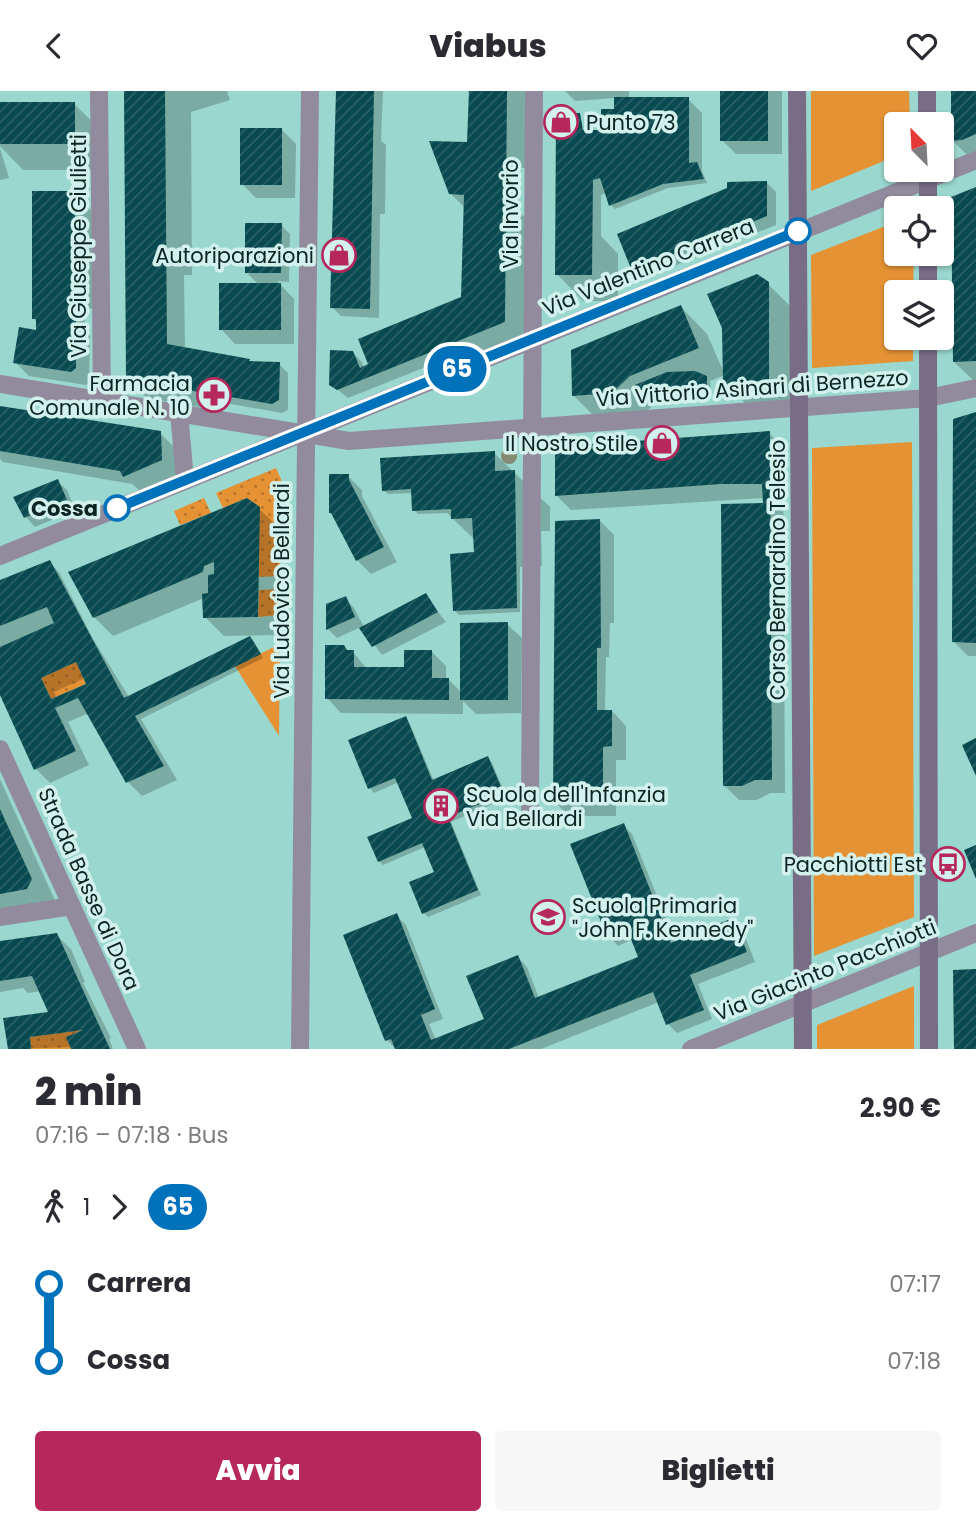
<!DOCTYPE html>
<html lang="it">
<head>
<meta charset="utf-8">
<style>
	body { margin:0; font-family:Poppins,sans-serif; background:#f7f7f7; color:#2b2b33; height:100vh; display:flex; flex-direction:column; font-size:26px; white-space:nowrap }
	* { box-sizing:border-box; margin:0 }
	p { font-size:23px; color:#7c7c81 }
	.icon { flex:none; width:38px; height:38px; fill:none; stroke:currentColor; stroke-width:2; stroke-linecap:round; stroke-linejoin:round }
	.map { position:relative; height:958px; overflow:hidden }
	.drawer { display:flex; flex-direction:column; background:#fff; flex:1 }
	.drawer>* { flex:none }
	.badge { padding:0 14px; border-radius:23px; font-size:24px; line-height:46px }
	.needle { width:46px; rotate:336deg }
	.tools { position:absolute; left:884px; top:21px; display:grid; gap:14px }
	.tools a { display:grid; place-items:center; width:70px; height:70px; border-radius:7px; background:#fff; box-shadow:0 2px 5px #0004; font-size:35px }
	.map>.badge { position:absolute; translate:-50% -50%; box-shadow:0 0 0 4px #fff }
	.legs { display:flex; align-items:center; gap:10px; height:77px; padding:0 35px; font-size:23px }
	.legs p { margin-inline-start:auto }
	.headline { display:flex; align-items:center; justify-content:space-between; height:119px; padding:0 35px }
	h1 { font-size:38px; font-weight:800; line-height:52px }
	.button { display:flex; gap:14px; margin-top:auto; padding:14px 35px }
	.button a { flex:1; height:80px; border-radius:7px; background:#b6285c; color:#fff; font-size:28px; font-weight:800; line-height:80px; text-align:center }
	.button a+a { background:#f7f7f7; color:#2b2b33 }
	ul { padding:0 35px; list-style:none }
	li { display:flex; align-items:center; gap:24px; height:77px; font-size:26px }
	li i { display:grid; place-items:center; width:10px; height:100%; margin:0 9px; background:currentColor }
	li i::after { content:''; width:18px; height:18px; margin:-9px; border:5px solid; border-radius:50%; background:#fff }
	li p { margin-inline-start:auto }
	li:first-child i { background:linear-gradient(#0000 50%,currentColor 0) }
	li:last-child i { background:linear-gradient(currentColor 50%,#0000 0) }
	header { display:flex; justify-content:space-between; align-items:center; height:91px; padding:0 35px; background:#fff; font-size:32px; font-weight:800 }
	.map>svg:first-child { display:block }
	.grass { fill:url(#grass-dots) }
	.park { fill:#e59234 }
	.shadow { fill:#0003; fill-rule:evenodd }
	.building { fill:url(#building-hatch); fill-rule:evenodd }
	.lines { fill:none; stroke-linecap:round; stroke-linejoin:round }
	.street { stroke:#928b9d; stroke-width:18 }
	.secondary { stroke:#786c87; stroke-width:18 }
	.tree { fill:#838a71 }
	.line-1-casing { stroke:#fff; stroke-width:16 }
	.line-1 { stroke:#0072bc; stroke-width:10 }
	.stop-1-dot { fill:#fff; stroke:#0072bc; stroke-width:3.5 }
	.labels { text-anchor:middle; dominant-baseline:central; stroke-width:7; stroke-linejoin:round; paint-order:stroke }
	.poi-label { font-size:21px; fill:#0c2522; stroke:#d3f1ec; text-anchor:end }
	.street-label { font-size:21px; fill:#0c2522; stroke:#d3f1ec }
	.stop-label { font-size:21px; font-weight:bold; fill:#0c2522; stroke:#d3f1ec; text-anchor:end }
</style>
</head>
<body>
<header><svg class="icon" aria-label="back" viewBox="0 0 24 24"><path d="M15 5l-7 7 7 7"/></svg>Viabus<svg class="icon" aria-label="heart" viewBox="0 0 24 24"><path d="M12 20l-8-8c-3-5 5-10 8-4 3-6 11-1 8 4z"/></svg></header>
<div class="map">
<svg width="976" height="958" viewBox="0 0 976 958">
	<defs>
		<pattern id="grass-dots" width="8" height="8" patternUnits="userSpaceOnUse" patternTransform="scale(1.75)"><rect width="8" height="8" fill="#e59234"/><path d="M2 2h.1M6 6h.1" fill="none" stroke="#b8772c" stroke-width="1.8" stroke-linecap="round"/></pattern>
		<pattern id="building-hatch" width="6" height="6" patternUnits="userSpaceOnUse" patternTransform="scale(1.75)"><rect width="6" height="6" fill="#074a50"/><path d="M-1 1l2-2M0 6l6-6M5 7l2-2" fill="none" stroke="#2a6166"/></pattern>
	</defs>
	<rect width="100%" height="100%" fill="#9ad7ce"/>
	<!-- grass -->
	<g class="grass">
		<path d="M 276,377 L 281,388 L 280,485 L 259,486 L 259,416 L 247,407 L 223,417 L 216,402 Z"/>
		<path d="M 204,407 L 211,422 L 180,434 L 174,420 Z"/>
		<path d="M 280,498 L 280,524 L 258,526 L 259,499 Z"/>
		<path d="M 76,571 L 86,593 L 51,608 L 41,587 Z"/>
		<path d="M 83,939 L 66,946 L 71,958 L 31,958 L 30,946 Z"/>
	</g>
	<!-- park -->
	<g class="park">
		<path d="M 811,0 L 909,0 L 910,33 L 896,33 L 896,65 L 811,100 Z"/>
		<path d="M 896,131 L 896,163 L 914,163 L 913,201 L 896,201 L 896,247 L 913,247 L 913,270 L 812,277 L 811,164 Z"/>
		<path d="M 912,351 L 914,826 L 814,865 L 812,357 Z"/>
		<path d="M 280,553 L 279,645 L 235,575 Z"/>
		<path d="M 914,895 L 914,958 L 817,958 L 817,934 Z"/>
	</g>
	<!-- shadow -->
	<g class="shadow">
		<path d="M 126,0 L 227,0 L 230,9 L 191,21 L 192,184 L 184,184 L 185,258 L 249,269 L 252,272 L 279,273 L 288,282 L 288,319 L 282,322 L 214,310 L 212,318 L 147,307 L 128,288 Z"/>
		<path d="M 337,0 L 383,0 L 381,50 L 386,54 L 385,123 L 380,123 L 379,227 L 341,225 L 332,216 Z"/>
		<path d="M 470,0 L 533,0 L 532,77 L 520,77 L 519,120 L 531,133 L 530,258 L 473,281 L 456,264 L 348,307 L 331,293 L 352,261 L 362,271 L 364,277 L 463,208 L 465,117 L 450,102 L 469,52 ZM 504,77 L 508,77 L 507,113 L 504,113 Z"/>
		<path d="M 565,0 L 629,0 L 629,7 L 688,8 L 702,22 L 702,80 L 707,92 L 668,97 L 615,118 L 611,114 L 607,102 L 601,104 L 601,145 L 618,163 L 618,210 L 583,210 L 557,183 L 557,24 L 579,24 L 582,48 L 586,48 L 582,27 L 585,41 L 603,40 L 603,20 L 616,20 L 615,7 L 575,10 Z"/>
		<path d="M 721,0 L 782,0 L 782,63 L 736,63 L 722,49 Z"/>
		<path d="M 953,0 L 976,0 L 976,62 L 966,63 L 952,49 Z"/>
		<path d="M 0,13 L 74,13 L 101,39 L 101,79 L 23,79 L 0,55 Z"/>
		<path d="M 282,39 L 296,53 L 295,107 L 256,107 L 242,93 Z"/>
		<path d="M 0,57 L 9,87 L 0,89 Z"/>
		<path d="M 767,92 L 776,101 L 776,134 L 642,188 L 633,179 Z"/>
		<path d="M 976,98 L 976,289 L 973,289 L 954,271 Z"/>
		<path d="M 74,102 L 101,129 L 102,217 L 84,218 L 85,239 L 90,244 L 89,291 L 86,294 L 29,285 L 15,271 L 38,241 L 38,232 L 33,227 Z"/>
		<path d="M 281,134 L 290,143 L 289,191 L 277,190 L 294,208 L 294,253 L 235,253 L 221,238 L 259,194 L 246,181 Z"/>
		<path d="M 768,193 L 795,220 L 795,315 L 751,318 L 725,292 Z"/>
		<path d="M 681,216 L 707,243 L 725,284 L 710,290 L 711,298 L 685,300 L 656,311 L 639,328 L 600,331 L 573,304 Z"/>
		<path d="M 0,317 L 160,342 L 174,356 L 176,384 L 139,399 L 132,393 L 3,371 L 0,368 Z"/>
		<path d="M 976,323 L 976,565 L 968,565 L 954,551 Z"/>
		<path d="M 769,342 L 783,356 L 785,702 L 770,702 L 757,709 L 739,709 L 725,695 L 764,407 L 571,419 L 557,405 ZM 768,348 L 772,348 L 772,406 L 768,402 Z"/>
		<path d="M 494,362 L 550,416 L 550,440 L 541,440 L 542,475 L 520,476 L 520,521 L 459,524 L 454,519 L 476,463 L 475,449 L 447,422 L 418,423 L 414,419 L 413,402 L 388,403 L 383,399 Z"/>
		<path d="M 348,385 L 362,399 L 362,405 L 397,471 L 371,483 L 357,469 Z"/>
		<path d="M 57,390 L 67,399 L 75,419 L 35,436 L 26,426 L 15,407 Z"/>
		<path d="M 258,417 L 278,436 L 276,544 L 224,545 L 205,526 L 204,507 L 113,545 L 94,526 Z"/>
		<path d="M 600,430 L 614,444 L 614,532 L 610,532 L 609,566 L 606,566 L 605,620 L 612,620 L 626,635 L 626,669 L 616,669 L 616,725 L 569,725 L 555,711 Z"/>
		<path d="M 49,472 L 59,481 L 93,548 L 129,606 L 250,547 L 254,551 L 263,567 L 141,628 L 177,689 L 142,705 L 128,691 L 89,622 L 68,631 L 89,674 L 50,692 L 36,678 L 0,600 L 0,491 ZM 85,587 L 88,593 L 57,607 L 54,601 Z"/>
		<path d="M 425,504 L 446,531 L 382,564 L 361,536 L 337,547 L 328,538 L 345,507 L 354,517 L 364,536 Z"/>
		<path d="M 507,533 L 522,547 L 521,622 L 476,623 L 463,610 L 463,623 L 341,622 L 327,607 L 349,561 L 353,561 L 367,578 L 405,578 L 432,561 L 446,575 L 446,589 L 449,589 L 462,602 Z"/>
		<path d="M 405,627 L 409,631 L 434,690 L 488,667 L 492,672 L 507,707 L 451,731 L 481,804 L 428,826 L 424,822 L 436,782 L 425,756 L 383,774 L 379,770 L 414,728 L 399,691 L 374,702 L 370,697 L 350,650 Z"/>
		<path d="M 0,688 L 58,816 L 0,832 Z"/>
		<path d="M 623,734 L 632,743 L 676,852 L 733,829 L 742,838 L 755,871 L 698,893 L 712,928 L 677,942 L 668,933 L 659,911 L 541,958 L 396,958 L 387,949 L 396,824 L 406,834 L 443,928 L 429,933 L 436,949 L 486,929 L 518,866 L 527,876 L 539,907 L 640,867 L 633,848 L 618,855 L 609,845 L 572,754 Z"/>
		<path d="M 56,844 L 71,858 L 85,891 L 83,892 L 111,947 L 109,948 L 113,958 L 73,958 L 72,956 L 10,958 L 51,922 L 41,900 L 28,902 L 23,897 L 0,901 L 0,852 Z"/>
	</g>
	<!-- building -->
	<g class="building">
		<path d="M 124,0 L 165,0 L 167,253 L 250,268 L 249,270 L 280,271 L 279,309 L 272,313 L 126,289 Z"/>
		<path d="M 336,0 L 374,0 L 370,218 L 330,217 Z"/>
		<path d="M 469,0 L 507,0 L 505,231 L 337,299 L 329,294 L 330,259 L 353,260 L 360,277 L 368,273 L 358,248 L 461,206 L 464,104 L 449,103 L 429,50 L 467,51 Z"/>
		<rect x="720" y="0" width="48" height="50"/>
		<path d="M 951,0 L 976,0 L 976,43 L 962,49 L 951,50 Z"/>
		<path d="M 614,6 L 689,6 L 689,72 L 697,71 L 704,88 L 663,93 L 609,115 L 600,87 L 593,89 L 592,184 L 555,184 L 556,22 L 580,22 L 583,39 L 601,39 L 601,18 L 614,18 Z"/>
		<rect x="0" y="11" width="75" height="42"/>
		<rect x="240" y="37" width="42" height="57"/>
		<path d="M 767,90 L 767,125 L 632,180 L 617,143 L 727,97 L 727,91 Z"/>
		<path d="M 976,96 L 976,270 L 953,271 L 951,106 Z"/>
		<path d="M 32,100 L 75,100 L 76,277 L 71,281 L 13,272 L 19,236 L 36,239 L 36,228 L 32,228 Z"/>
		<path d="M 245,132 L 282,132 L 281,182 L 245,182 Z"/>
		<path d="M 757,183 L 769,191 L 769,289 L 723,293 L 722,237 L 707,203 Z"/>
		<rect x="219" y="192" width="62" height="47"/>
		<path d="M 681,214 L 699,257 L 630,285 L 612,302 L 572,305 L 571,259 Z"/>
		<path d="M 695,280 L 707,285 L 707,294 L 635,300 L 635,294 L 667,281 Z"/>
		<path d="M 0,315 L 161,340 L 162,369 L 123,386 L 120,380 L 0,360 Z"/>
		<path d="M 976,321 L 976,552 L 952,551 L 953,328 Z"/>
		<path d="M 770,340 L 772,689 L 755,689 L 742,695 L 723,695 L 721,413 L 763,412 L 762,393 L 721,393 L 555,405 L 555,356 Z"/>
		<path d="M 495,360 L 495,380 L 515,379 L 517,517 L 453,520 L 450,463 L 474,461 L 472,427 L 451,428 L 451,418 L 412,420 L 411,398 L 382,400 L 380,367 Z"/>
		<path d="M 329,383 L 349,383 L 349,389 L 384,456 L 356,470 L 331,422 L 329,422 Z"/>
		<path d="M 58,388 L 67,409 L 24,427 L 13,406 Z"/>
		<path d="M 247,407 L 260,416 L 258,526 L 203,527 L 202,503 L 208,502 L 208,484 L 214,483 L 214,471 L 204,475 L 203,481 L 93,527 L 68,481 Z"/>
		<path d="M 600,428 L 601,557 L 597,557 L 597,619 L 612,619 L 612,655 L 603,656 L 603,712 L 553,712 L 555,430 Z"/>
		<path d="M 50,469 L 124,607 L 250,545 L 261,563 L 135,625 L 164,675 L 126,692 L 78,607 L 55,617 L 76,660 L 34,679 L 0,604 L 0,556 L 54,532 L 47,516 L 0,535 L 0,489 ZM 76,571 L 86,593 L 51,608 L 41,587 Z"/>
		<path d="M 426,502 L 438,521 L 372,556 L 359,537 Z"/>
		<path d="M 346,505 L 355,526 L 326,539 L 326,513 Z"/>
		<path d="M 508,531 L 508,609 L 460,609 L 460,532 Z"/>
		<path d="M 325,554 L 344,554 L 347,559 L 354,559 L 354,576 L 404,576 L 404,559 L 432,559 L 432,587 L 449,587 L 449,609 L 325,608 Z"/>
		<path d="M 406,625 L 432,689 L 488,665 L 504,703 L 448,726 L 478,799 L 422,823 L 409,791 L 434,781 L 422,752 L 378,771 L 367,746 L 412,727 L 395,687 L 368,698 L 348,649 Z"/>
		<path d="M 976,647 L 976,685 L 962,654 Z"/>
		<path d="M 0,718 L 32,788 L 27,798 L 0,803 Z"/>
		<path d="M 624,732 L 671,852 L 733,827 L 747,861 L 690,884 L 704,919 L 666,934 L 653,901 L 509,958 L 395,958 L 391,948 L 385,950 L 343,844 L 397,822 L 435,918 L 421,924 L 431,949 L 484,928 L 466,885 L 518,864 L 535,907 L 638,866 L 627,838 L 607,846 L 570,753 Z"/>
		<path d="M 976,754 L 976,788 L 964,759 Z"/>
		<path d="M 57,842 L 98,932 L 110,958 L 71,958 L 66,946 L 83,939 L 30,946 L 31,958 L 8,958 L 3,927 L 48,921 L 32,885 L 0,890 L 0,850 Z"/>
		<path d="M 976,878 L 976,958 L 954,958 L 953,879 Z"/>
	</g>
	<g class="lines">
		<!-- street -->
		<g class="street">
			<path d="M 99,0 L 102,309"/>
			<path d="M 0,293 L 349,350 L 928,307 L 976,297"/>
			<path d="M 179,321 L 185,389"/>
			<path d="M 0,465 L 976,69"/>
			<path d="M 0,658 L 137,958"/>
			<path d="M 530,719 L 534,0"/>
			<path d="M 0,826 L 72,815"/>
			<path d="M 300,958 C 304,639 305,319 310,0"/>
			<path d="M 691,958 L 976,842"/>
		</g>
		<!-- secondary -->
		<g class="secondary">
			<path d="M 797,0 L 803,958"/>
			<path d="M 927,0 L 927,33"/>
			<path d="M 928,79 L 928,117"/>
			<path d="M 928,163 L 928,201"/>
			<path d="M 928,247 L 929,958"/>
		</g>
	</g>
	<!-- trees -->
	<circle class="tree" cx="509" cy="365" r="8"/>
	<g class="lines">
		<!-- line-1 casing -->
		<g class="line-1-casing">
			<path id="line-1" d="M 117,417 L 798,140"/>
		</g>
		<!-- line-1 -->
		<use href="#line-1" class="line-1"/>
	</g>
	<!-- icons -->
	<defs>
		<g id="shop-ring" transform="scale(1.75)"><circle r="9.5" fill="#d3f1ec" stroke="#b6285c" stroke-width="1.5"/><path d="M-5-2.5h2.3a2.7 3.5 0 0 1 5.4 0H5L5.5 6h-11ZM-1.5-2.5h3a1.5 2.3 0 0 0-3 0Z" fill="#b6285c"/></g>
		<g id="pharmacy-ring" transform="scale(1.75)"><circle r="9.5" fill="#d3f1ec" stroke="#b6285c" stroke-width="1.5"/><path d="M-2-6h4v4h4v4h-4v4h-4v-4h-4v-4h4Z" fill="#b6285c"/></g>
		<g id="building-ring" transform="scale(1.75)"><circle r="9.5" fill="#d3f1ec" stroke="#b6285c" stroke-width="1.5"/><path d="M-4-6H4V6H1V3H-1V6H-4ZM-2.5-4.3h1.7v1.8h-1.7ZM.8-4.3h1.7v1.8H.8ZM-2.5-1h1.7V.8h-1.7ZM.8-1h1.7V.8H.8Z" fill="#b6285c"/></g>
		<g id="bus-ring" transform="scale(1.75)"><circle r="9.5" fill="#d3f1ec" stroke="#b6285c" stroke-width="1.5"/><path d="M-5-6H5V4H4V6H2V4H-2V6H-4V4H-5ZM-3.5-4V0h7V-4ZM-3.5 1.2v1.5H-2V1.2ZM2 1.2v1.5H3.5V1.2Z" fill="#b6285c"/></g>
		<g id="school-ring" transform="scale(1.75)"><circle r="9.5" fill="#d3f1ec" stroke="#b6285c" stroke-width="1.5"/><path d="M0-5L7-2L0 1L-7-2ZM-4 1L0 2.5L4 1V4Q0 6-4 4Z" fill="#b6285c"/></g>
	</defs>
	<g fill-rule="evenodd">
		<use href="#shop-ring" x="561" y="31"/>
		<use href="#shop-ring" x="339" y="164"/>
		<use href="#pharmacy-ring" x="214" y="304"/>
		<use href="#shop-ring" x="662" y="352"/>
		<use href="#building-ring" x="441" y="715"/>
		<use href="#bus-ring" x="948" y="773"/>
		<use href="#school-ring" x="548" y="826"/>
	</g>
	<!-- markers -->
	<g class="stop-1-dot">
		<circle cx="798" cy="140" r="12"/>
		<circle cx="117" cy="417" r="12"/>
	</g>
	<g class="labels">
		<!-- poi labels -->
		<g class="poi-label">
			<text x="586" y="31" text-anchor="start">Punto 73</text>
			<text x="314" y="164">Autoriparazioni</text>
			<text x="190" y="292">Farmacia<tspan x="190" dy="24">Comunale N. 10</tspan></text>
			<text x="638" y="352">Il Nostro Stile</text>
			<text x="466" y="703" text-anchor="start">Scuola dell'Infanzia<tspan x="466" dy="24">Via Bellardi</tspan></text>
			<text x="923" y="773">Pacchiotti Est</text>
			<text x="572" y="814" text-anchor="start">Scuola Primaria<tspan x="572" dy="24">"John F. Kennedy"</tspan></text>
		</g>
		<!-- street labels -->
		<g class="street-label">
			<text transform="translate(510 123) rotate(-90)">Via Invorio</text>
			<text transform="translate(78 155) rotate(-90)">Via Giuseppe Giulietti</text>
			<text transform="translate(648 176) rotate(-22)">Via Valentino Carrera</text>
			<text transform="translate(752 297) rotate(-4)">Via Vittorio Asinari di Bernezzo</text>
			<text transform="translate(777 479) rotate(-90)">Corso Bernardino Telesio</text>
			<text transform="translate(281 500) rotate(-90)">Via Ludovico Bellardi</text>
			<text transform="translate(89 798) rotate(66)">Strada Basse di Dora</text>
			<text transform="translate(825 879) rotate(-22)">Via Giacinto Pacchiotti</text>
		</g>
		<!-- stop labels -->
		<g class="stop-label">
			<text x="98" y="417">Cossa</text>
		</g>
	</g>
</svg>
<div class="tools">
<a><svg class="needle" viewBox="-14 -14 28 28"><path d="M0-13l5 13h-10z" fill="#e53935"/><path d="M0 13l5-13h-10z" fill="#7c7c81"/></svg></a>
<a><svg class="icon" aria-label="locate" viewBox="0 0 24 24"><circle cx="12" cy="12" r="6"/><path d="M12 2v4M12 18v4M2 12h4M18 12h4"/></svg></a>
<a><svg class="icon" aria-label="layers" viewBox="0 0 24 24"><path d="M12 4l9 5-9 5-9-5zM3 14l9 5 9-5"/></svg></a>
</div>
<b class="badge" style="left:457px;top:278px;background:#0072bc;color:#fff">65</b>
</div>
<section class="drawer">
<div class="headline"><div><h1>2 min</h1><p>07:16 – 07:18 · Bus</p></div><b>2.90 €</b></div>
<div class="legs"><svg class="icon" aria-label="walk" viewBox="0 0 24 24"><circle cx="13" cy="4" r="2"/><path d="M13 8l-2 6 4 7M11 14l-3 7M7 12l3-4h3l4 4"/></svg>1<svg class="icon" aria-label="forward" viewBox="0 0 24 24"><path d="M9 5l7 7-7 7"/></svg><b class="badge" style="background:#0072bc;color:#fff">65</b></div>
<ul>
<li><i style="color:#0072bc"></i><b>Carrera</b><p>07:17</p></li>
<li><i style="color:#0072bc"></i><b>Cossa</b><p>07:18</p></li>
</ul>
<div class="button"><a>Avvia</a><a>Biglietti</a></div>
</section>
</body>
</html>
